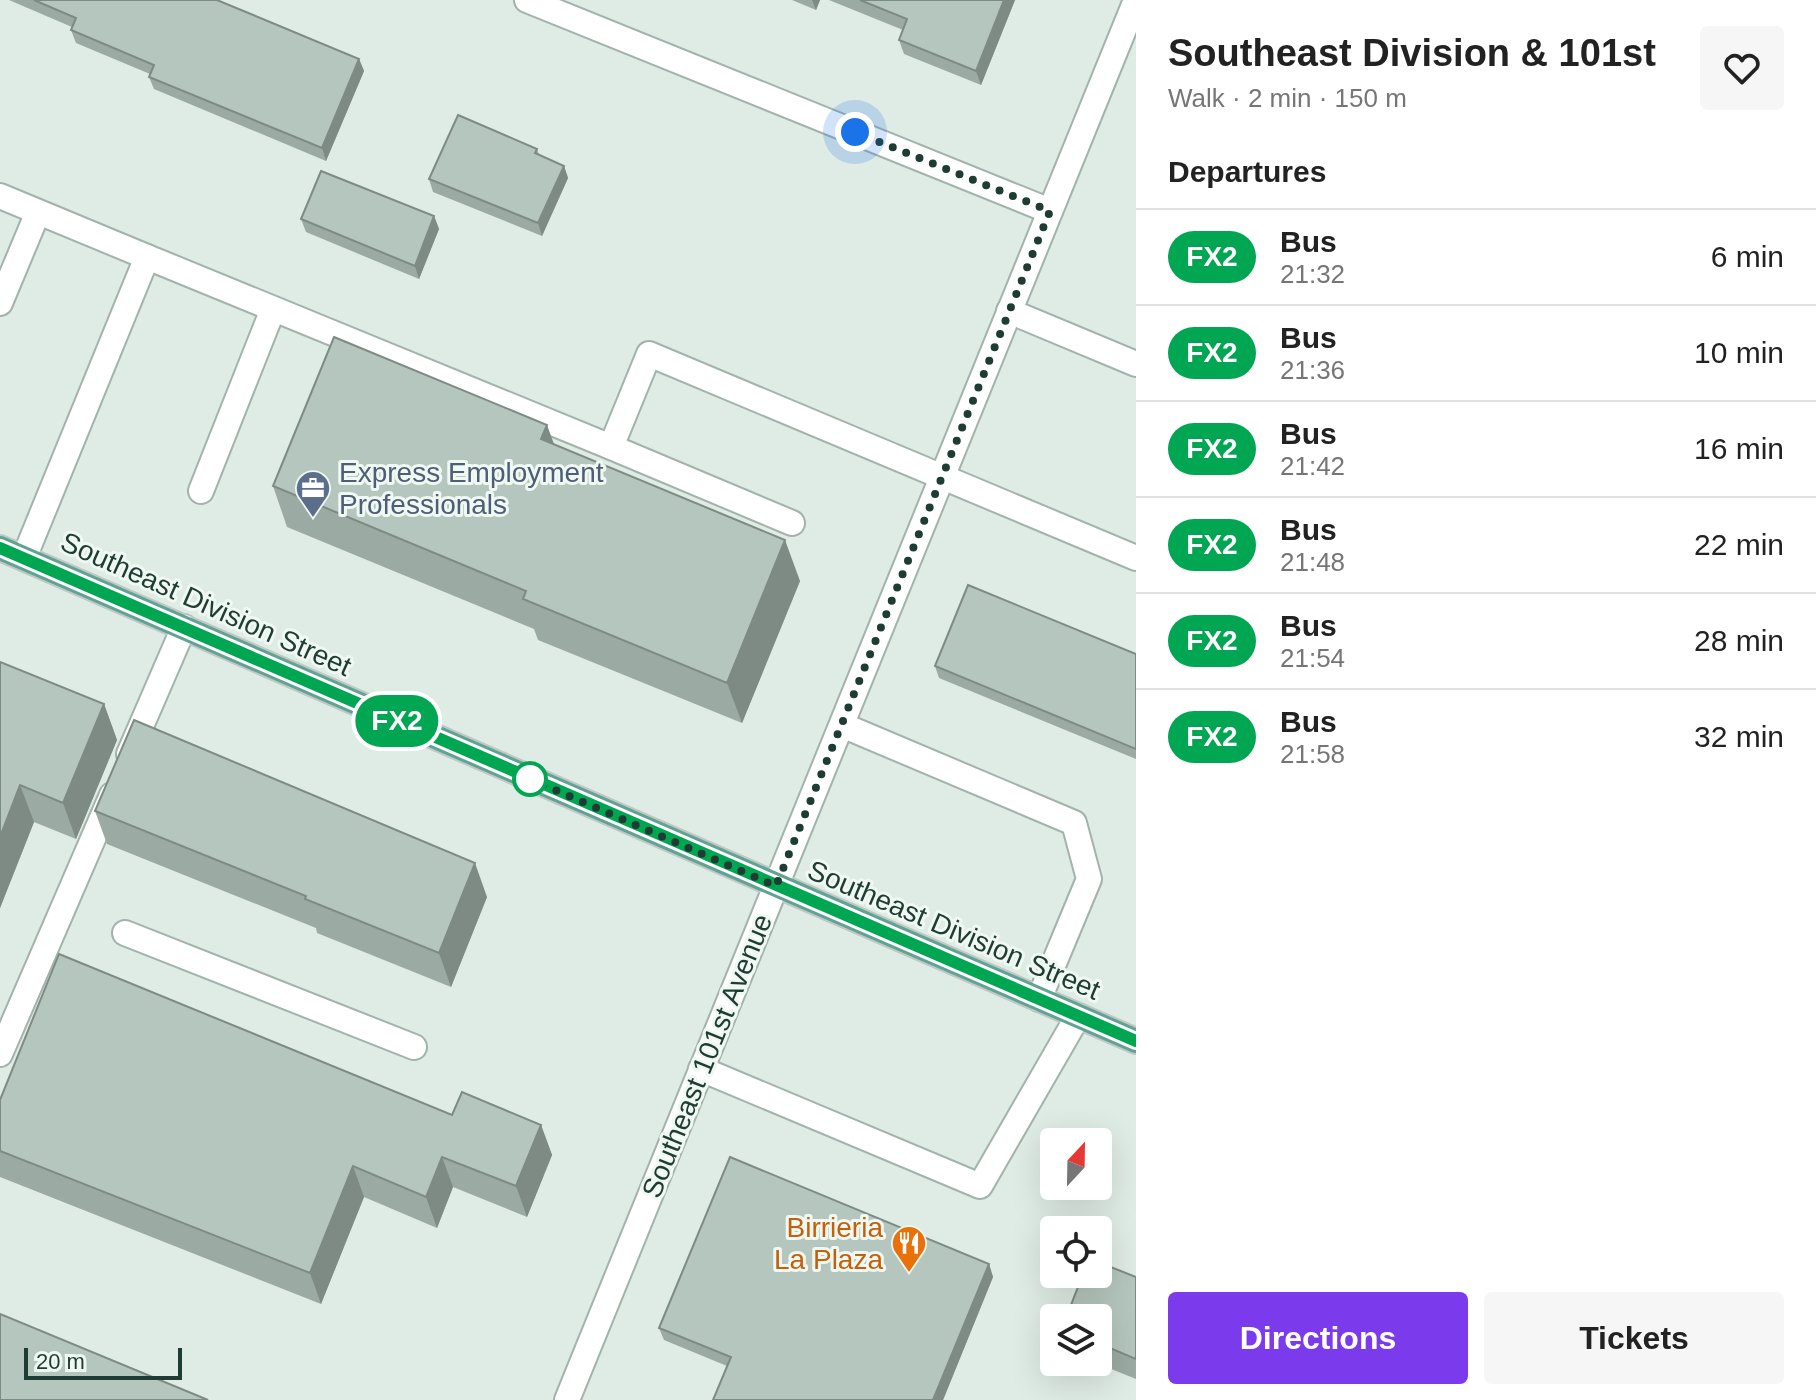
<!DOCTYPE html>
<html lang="en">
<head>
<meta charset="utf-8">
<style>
	body { margin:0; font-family:Helvetica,sans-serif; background:#f6f6f6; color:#222; height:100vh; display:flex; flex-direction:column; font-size:30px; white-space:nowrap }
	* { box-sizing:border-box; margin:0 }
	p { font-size:26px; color:#767676 }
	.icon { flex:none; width:44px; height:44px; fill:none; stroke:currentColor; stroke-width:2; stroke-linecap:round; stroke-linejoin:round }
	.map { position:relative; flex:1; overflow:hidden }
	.side { display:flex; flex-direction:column; background:#fff; width:680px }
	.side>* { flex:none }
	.badge { padding:0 16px; border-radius:26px; font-size:28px; line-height:52px }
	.needle { width:52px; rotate:22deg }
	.fabs { position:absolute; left:1040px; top:1128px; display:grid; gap:16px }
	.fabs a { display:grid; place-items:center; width:72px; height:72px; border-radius:8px; background:#fff; box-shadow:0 8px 32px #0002; font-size:40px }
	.scale { position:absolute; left:24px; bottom:20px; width:158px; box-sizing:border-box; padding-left:8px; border:4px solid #1f3c34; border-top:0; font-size:22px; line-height:28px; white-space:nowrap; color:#1f3c34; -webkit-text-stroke:6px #eff8f3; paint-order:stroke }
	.you { position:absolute; width:40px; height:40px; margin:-20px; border:6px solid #fff; border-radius:50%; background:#1a73e8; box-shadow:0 0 0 12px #1a73e833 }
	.map>.badge { position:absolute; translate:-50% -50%; box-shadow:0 0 0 4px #fff }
	h2 { padding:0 32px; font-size:30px; line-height:72px }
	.round { display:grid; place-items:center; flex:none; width:84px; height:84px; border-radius:8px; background:#f6f6f6 }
	.head { display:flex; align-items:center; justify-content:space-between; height:136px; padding:0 32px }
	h1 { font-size:38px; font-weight:700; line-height:60px }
	.primary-button { display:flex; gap:16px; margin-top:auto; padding:16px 32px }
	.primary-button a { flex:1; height:92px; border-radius:8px; background:#7c3aed; color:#fff; font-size:32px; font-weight:700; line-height:92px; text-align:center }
	.primary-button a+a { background:#f6f6f6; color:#222 }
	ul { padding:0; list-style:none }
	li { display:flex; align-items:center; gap:24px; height:96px; padding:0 32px; border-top:2px solid #e0e0e0 }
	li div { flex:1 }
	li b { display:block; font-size:30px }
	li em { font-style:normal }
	li .badge { min-width:88px; font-weight:700; text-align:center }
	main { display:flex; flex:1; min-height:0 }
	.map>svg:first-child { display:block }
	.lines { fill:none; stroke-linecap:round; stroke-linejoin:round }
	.minor-casing { stroke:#a2b3ac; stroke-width:28 }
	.major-casing { stroke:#c0c8c6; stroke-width:28 }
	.minor { stroke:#fff; stroke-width:24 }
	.major { stroke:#60a392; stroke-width:24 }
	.wall { fill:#9baaa3 }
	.shaded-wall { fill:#7e8b85 }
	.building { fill:#b4c6be; stroke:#7e8b85; stroke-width:2 }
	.line-casing { stroke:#fff; stroke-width:18 }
	.line { stroke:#00a651; stroke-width:12 }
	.walk { stroke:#1f3c34; stroke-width:8; stroke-dasharray:0 14.4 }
	.stop-dot { fill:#fff; stroke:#00a651; stroke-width:4 }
	.labels { text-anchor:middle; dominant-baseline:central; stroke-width:6; stroke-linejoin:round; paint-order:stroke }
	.service-label { font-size:28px; fill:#4e5e75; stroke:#eff8f3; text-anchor:start }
	.street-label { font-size:28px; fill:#1f3c34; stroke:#eff8f3 }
	.food-label { font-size:28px; fill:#c56008; stroke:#eff8f3; text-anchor:end }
</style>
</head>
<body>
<main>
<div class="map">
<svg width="1136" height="1400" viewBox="0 0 1136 1400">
	<rect width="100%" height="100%" fill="#dfebe5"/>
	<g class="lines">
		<!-- minor casing -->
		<g class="minor-casing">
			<g id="minor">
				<path d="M 527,0 L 1050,211"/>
				<path d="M 0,196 L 147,257"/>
				<path d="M 0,303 L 38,212"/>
				<path d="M 1009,311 L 1136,364"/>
				<path d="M 611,447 L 792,523"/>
				<path d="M 201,491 L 273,309"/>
				<path d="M 24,558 L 147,257 L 611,447 L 649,354 L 1136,558"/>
				<path d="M 842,725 L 1074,823 L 1089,879 L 1039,999"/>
				<path d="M 129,754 L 184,627"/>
				<path d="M 125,933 L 414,1047"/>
				<path d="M 0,1054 L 112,795"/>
				<path d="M 701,1069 L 980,1186 L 1078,1016"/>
				<path d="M 567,1400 L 1136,0"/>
			</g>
		</g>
		<!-- major casing -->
		<g class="major-casing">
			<path id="major" d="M 0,548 L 1136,1041"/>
		</g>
		<!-- minor -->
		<use href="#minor" class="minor"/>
		<!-- major -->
		<use href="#major" class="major"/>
	</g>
	<!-- wall -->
	<g class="wall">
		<path d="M 9,0 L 217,0 L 359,59 L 364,71 L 326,161 L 154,89 L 149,77 L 150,74 L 76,43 L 71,30 L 72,27 Z"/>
		<path d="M 792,0 L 820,0 L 816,10 Z"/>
		<path d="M 829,0 L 1015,0 L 981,85 L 904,54 L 899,40 L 903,30 Z"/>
		<path d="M 537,149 L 539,155 L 564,166 L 568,178 L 542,236 L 433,192 L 429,179 Z"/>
		<path d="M 434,216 L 439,229 L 419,279 L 306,232 L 301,219 Z"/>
		<path d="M 554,445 L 800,581 L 742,723 L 538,640 L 534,629 L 287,527 L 273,486 Z"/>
		<path d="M 1136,654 L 1136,759 L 939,678 L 935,666 Z"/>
		<path d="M 0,662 L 104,704 L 117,740 L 76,839 L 34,822 L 0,908 Z"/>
		<path d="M 95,811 L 487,897 L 451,987 L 317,933 L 316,928 L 107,844 Z"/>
		<path d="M 0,1100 L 452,1115 L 541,1125 L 552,1155 L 527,1217 L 453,1187 L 437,1228 L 364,1197 L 321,1304 L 0,1177 Z"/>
		<path d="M 989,1264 L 993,1277 L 943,1400 L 713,1400 L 727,1366 L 664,1340 L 659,1328 Z"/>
		<path d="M 1136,1277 L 1136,1379 L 1094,1362 L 1098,1362 L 1098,1318 Z"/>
	</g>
	<!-- shaded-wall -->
	<g class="shaded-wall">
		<path d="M 812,0 L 820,0 L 816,10 Z"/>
		<path d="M 1004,0 L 1015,0 L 981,85 L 976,71 Z"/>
		<path d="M 359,59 L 364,71 L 326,161 L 322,148 Z"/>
		<path d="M 564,166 L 568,178 L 542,236 L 538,223 Z"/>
		<path d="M 434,216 L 439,229 L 419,279 L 415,266 Z"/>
		<path d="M 547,425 L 562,466 L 541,439 Z"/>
		<path d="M 785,540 L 800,581 L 742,723 L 727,683 Z"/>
		<path d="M 104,704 L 117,740 L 76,839 L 63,803 Z"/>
		<path d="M 20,785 L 34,822 L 0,908 L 0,837 Z"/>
		<path d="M 475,863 L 487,897 L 451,987 L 439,953 Z"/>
		<path d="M 541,1125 L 552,1155 L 527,1217 L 516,1186 Z"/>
		<path d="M 442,1157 L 453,1187 L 437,1228 L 426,1197 Z"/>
		<path d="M 353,1166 L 364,1197 L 321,1304 L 310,1273 Z"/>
		<path d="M 989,1264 L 993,1277 L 943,1400 L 933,1400 Z"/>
	</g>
	<!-- building -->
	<g class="building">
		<path d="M 34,0 L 217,0 L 359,59 L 322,148 L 149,77 L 154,65 L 71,30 L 76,18 Z"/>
		<path d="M 860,0 L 1004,0 L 976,71 L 899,40 L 907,19 Z"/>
		<path d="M 458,115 L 537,149 L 535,153 L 564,166 L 538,223 L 429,179 Z"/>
		<path d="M 321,171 L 434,216 L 415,266 L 301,219 Z"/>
		<path d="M 334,337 L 547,425 L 541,439 L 785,540 L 727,683 L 523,599 L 526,591 L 273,486 Z"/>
		<path d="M 968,585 L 1136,654 L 1136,749 L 935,666 Z"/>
		<path d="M 0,662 L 104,704 L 63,803 L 20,785 L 0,837 Z"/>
		<path d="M 134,720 L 475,863 L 439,953 L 305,899 L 306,896 L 95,811 Z"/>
		<path d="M 59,954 L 452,1115 L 462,1092 L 541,1125 L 516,1186 L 442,1157 L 426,1197 L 353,1166 L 310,1273 L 0,1151 L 0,1100 Z"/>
		<path d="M 730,1157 L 989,1264 L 933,1400 L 713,1400 L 731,1357 L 659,1328 Z"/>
		<path d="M 1098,1262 L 1136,1277 L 1136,1359 L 1098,1343 L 1098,1318 L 1066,1318 L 1083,1274 L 1098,1274 Z"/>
		<path d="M 0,1314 L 208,1400 L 0,1400 Z"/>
	</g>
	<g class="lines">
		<!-- line casing -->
		<g class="line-casing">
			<path id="line" d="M 0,548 L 1136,1041"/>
		</g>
		<!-- line -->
		<use href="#line" class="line"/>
		<!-- walk -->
		<path class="walk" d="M 530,779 L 776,886 L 1050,211 L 855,132"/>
	</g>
	<!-- icons -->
	<defs>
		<g id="office-pin" transform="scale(1.8)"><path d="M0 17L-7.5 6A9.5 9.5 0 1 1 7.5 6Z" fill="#5c6f8a" stroke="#eff8f3"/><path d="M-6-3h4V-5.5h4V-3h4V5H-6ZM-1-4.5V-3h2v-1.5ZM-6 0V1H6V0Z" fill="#fff"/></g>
		<g id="restaurant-pin" transform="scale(1.8)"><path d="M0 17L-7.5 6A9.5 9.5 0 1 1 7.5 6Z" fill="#e8710a" stroke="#eff8f3"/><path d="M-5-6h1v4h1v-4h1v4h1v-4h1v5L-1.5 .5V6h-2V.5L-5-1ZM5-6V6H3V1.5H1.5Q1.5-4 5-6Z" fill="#fff"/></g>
	</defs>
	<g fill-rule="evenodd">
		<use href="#office-pin" x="313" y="488"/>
		<use href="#restaurant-pin" x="909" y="1243"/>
	</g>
	<!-- markers -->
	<circle class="stop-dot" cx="530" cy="779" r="16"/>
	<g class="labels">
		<!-- service labels -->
		<g class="service-label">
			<text x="339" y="472">Express Employment<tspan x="339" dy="32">Professionals</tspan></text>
		</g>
		<!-- street labels -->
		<g class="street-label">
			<text transform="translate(206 604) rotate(24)">Southeast Division Street</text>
			<text transform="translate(954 930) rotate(23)">Southeast Division Street</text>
			<text transform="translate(707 1056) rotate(-68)">Southeast 101st Avenue</text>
		</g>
		<!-- food labels -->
		<g class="food-label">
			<text x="883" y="1227">Birrieria<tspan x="883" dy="32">La Plaza</tspan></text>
		</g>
	</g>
</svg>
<div class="fabs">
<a><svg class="needle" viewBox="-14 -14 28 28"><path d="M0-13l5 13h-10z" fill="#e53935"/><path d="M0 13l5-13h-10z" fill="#767676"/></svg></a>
<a><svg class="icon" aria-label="locate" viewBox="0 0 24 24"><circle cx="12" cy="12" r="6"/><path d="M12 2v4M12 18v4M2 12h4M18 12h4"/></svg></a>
<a><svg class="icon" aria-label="layers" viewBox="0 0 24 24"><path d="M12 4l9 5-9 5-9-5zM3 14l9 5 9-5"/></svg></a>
</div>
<div class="scale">20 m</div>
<div class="you" style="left:855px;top:132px"></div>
<b class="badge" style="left:397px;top:721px;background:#00a651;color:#fff">FX2</b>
</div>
<section class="side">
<div class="head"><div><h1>Southeast Division &amp; 101st</h1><p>Walk · 2 min · 150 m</p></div><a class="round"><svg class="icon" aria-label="heart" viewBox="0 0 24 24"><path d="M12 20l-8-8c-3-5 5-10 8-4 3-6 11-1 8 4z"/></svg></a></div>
<h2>Departures</h2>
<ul>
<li><span class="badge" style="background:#00a651;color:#fff">FX2</span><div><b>Bus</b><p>21:32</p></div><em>6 min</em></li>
<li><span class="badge" style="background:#00a651;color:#fff">FX2</span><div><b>Bus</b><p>21:36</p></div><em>10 min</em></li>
<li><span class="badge" style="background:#00a651;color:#fff">FX2</span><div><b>Bus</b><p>21:42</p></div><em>16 min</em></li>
<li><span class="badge" style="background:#00a651;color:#fff">FX2</span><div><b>Bus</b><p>21:48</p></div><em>22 min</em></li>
<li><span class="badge" style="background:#00a651;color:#fff">FX2</span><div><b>Bus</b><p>21:54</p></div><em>28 min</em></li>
<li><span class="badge" style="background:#00a651;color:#fff">FX2</span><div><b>Bus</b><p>21:58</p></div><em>32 min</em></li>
</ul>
<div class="primary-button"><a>Directions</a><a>Tickets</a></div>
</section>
</main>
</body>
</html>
